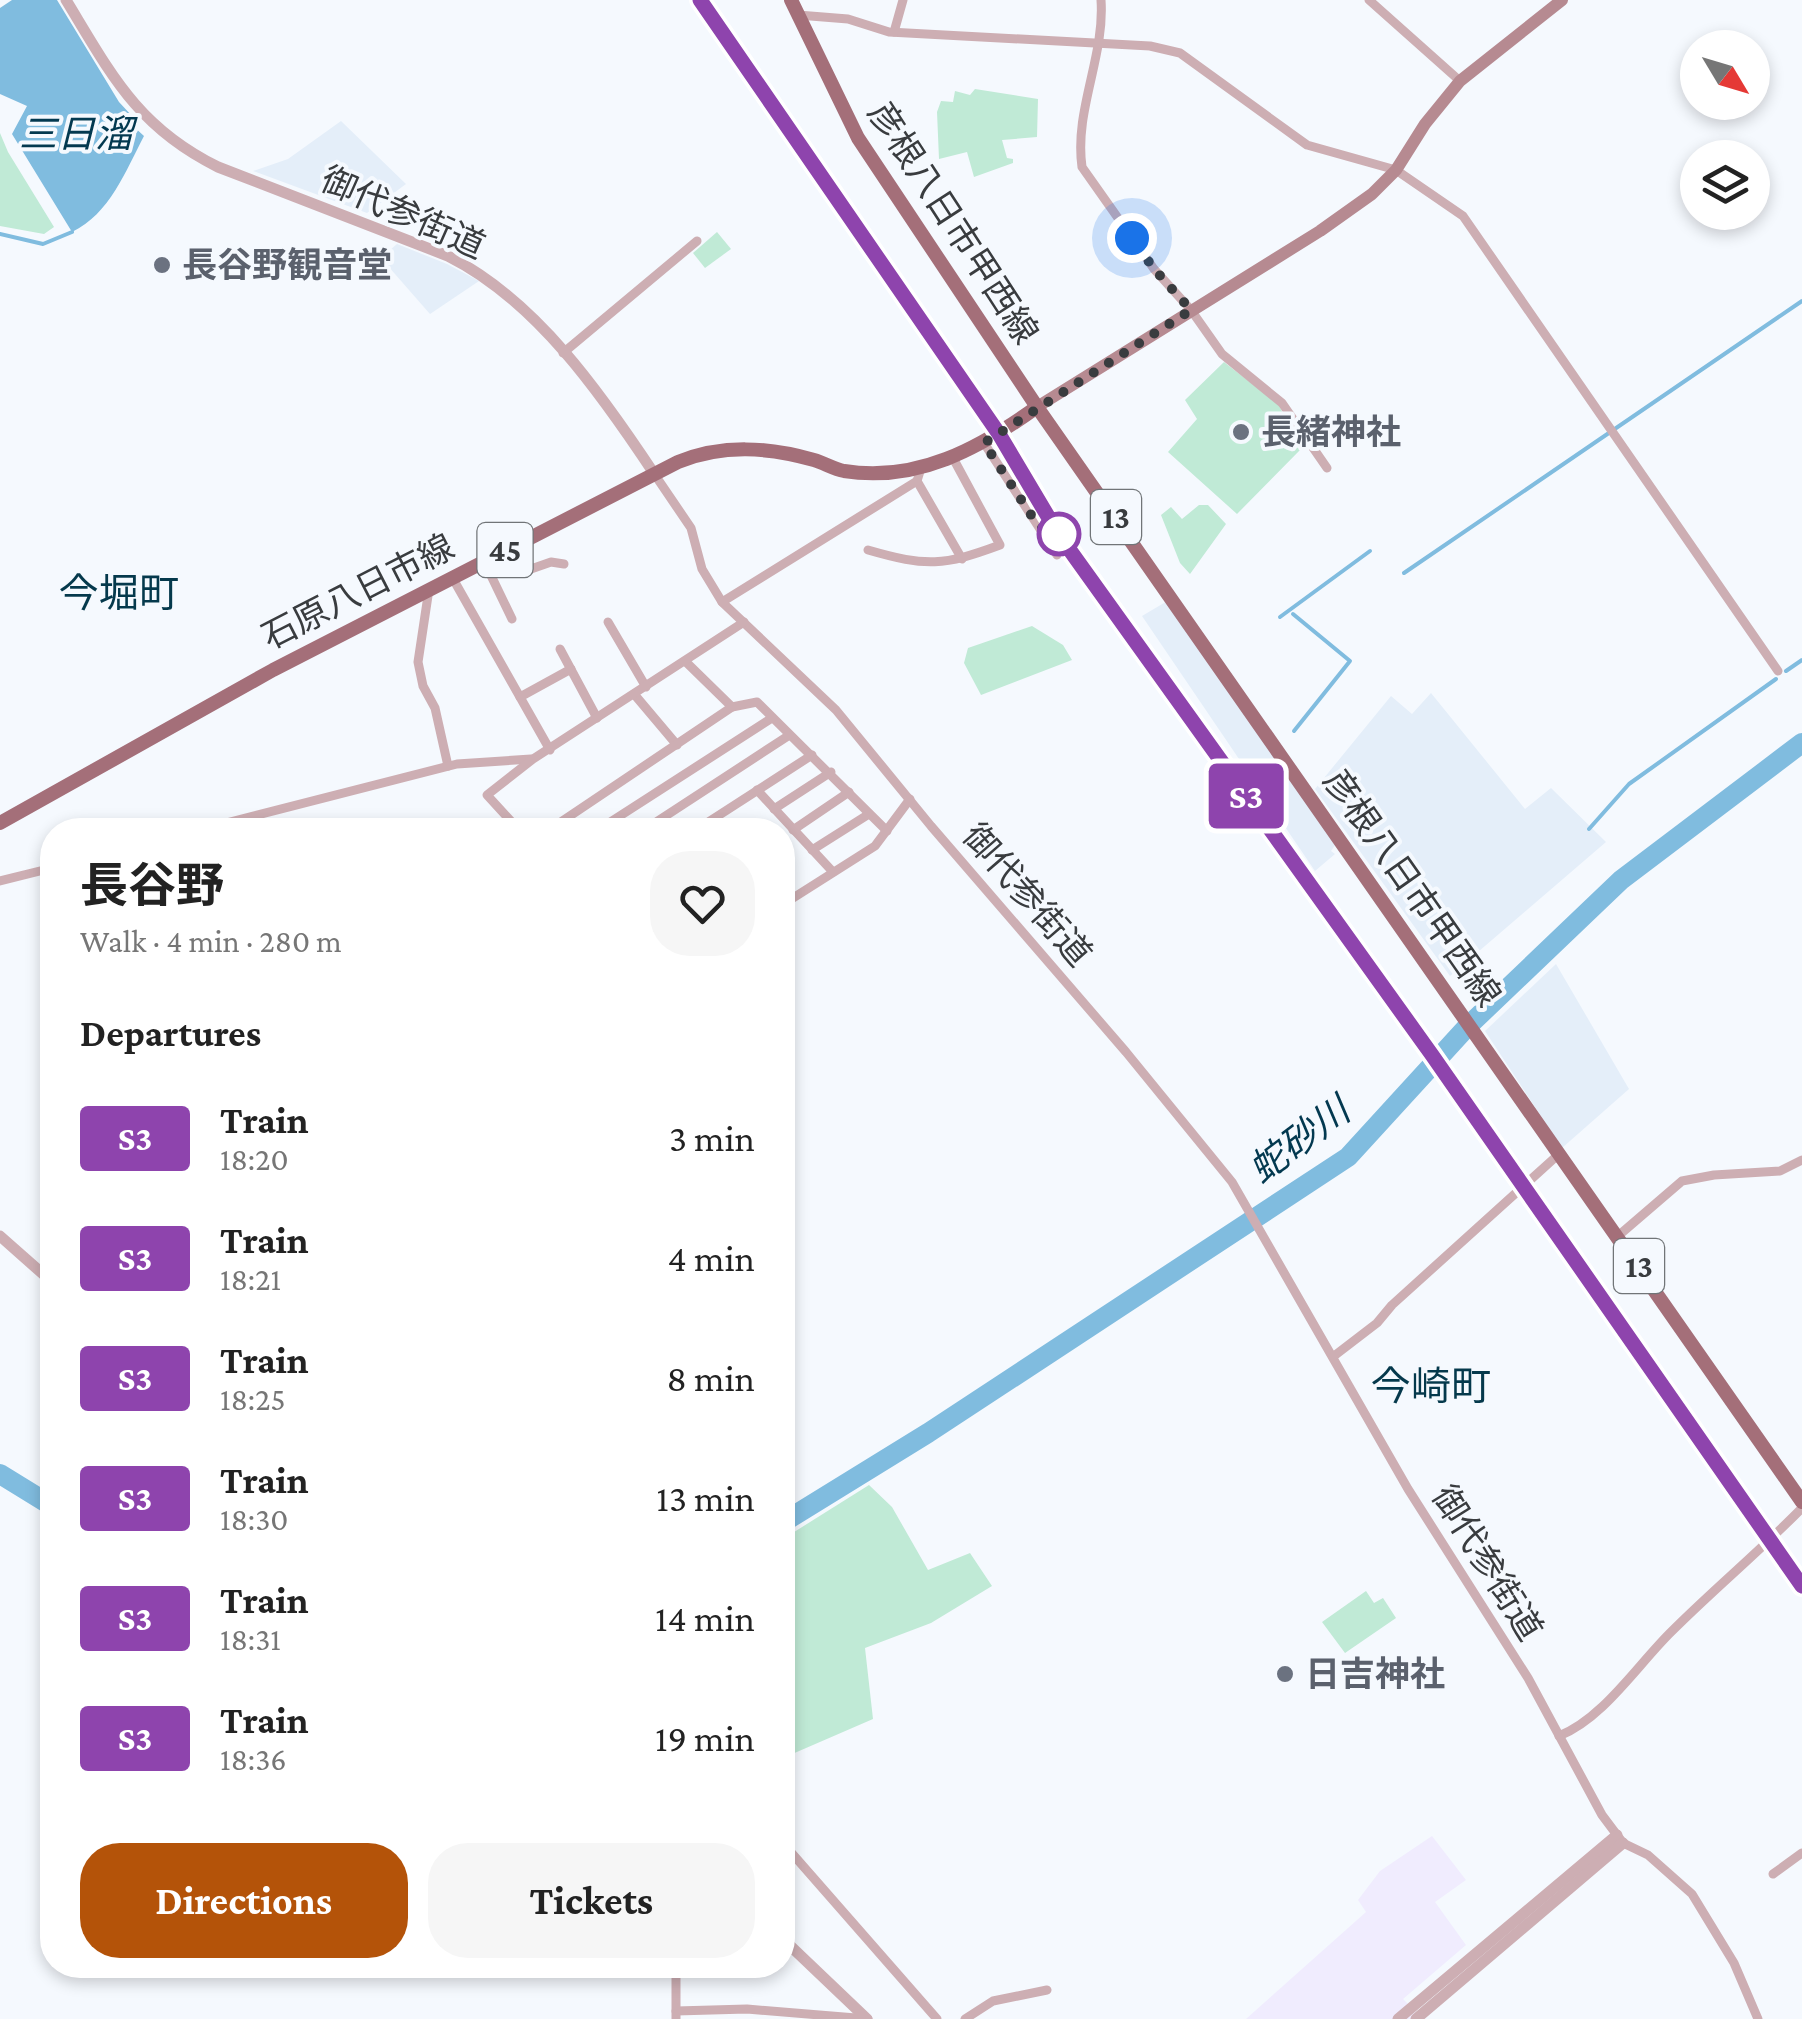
<!DOCTYPE html>
<html lang="en">
<head>
<meta charset="utf-8">
<style>
	body { margin:0; font-family:"Crimson Pro","Noto Sans JP",serif; background:#f6f6f6; color:#222; height:100vh; display:flex; flex-direction:column; font-size:38px; white-space:nowrap }
	* { box-sizing:border-box; margin:0 }
	p { font-size:32px; color:#767676 }
	.icon { flex:none; width:55px; height:55px; fill:none; stroke:currentColor; stroke-width:2; stroke-linecap:round; stroke-linejoin:round }
	.map { position:relative; flex:1; overflow:hidden }
	.details { position:absolute; left:40px; top:818px; width:755px; height:1160px; display:flex; flex-direction:column; background:#fff; border-radius:40px; box-shadow:0 5px 15px #0003 }
	.details>* { flex:none }
	.badge { padding:0 20px; border-radius:8px; font-size:35px; line-height:65px }
	.needle { width:65px; rotate:128deg }
	.controls { position:absolute; left:1680px; top:30px; display:grid; gap:20px }
	.controls a { display:grid; place-items:center; width:90px; height:90px; border-radius:50%; background:#fff; box-shadow:0 5px 15px #0003; font-size:50px }
	.you { position:absolute; width:50px; height:50px; margin:-25px; border:8px solid #fff; border-radius:50%; background:#1a73e8; box-shadow:0 0 0 15px #1a73e833 }
	.map>.badge { position:absolute; translate:-50% -50%; box-shadow:0 0 0 5px #fff }
	h2 { padding:0 40px; font-size:38px; line-height:90px }
	.round { display:grid; place-items:center; flex:none; width:105px; height:105px; border-radius:40px; background:#f6f6f6 }
	.overview { display:flex; align-items:center; justify-content:space-between; height:170px; padding:0 40px }
	h1 { font-size:48px; font-weight:700; line-height:75px }
	.primary-button { display:flex; gap:20px; margin-top:auto; padding:20px 40px }
	.primary-button a { flex:1; height:115px; border-radius:40px; background:#b45309; color:#fff; font-size:40px; font-weight:700; line-height:115px; text-align:center }
	.primary-button a+a { background:#f6f6f6; color:#222 }
	ul { padding:0; list-style:none }
	li { display:flex; align-items:center; gap:30px; height:120px; padding:0 40px }
	li div { flex:1 }
	li b { display:block; font-size:38px }
	li em { font-style:normal }
	li .badge { min-width:110px; font-weight:700; text-align:center }
	.map>svg:first-child { display:block }
	.commercial { fill:#f0ecfe }
	.built { fill:#e4eef9 }
	.green { fill:#c0ead6 }
	.water { fill:#80bcdf }
	.lines { fill:none; stroke-linecap:round; stroke-linejoin:round }
	.stream { stroke:#80bcdf; stroke-width:4 }
	.river { stroke:#80bcdf; stroke-width:20 }
	.minor { stroke:#cdaeb3; stroke-width:9 }
	.tertiary { stroke:#cdaeb3; stroke-width:11 }
	.secondary { stroke:#b68a91; stroke-width:12 }
	.primary { stroke:#a46f79; stroke-width:14 }
	.rail-casing { stroke:#919498; stroke-width:8 }
	.rail { stroke:#f5f9fe; stroke-width:4; stroke-dasharray:11; stroke-linecap:butt }
	.line-casing { stroke:#fff; stroke-width:22 }
	.line { stroke:#8e44ad; stroke-width:15 }
	.walk { stroke:#393c3f; stroke-width:10; stroke-dasharray:0 18 }
	.worship-dot { fill:#6b7280; stroke:#f5f9fe; stroke-width:4 }
	.stop-dot { fill:#fff; stroke:#8e44ad; stroke-width:5 }
	.labels { text-anchor:middle; dominant-baseline:central; stroke-width:8; stroke-linejoin:round; paint-order:stroke }
	.shield { fill:#f5f9fe; stroke:#717578; stroke-width:2.5 }
	.shield-label { font-size:32px; font-weight:bold; fill:#393c3f }
	.street-label { font-size:35px; fill:#393c3f; stroke:#f5f9fe }
	.worship-label { font-size:35px; font-weight:bold; fill:#5b616d; stroke:#f5f9fe; text-anchor:start }
	.water-label { font-size:38px; font-style:italic; fill:#033950; stroke:#f5f9fe }
	.quarter-label { font-size:40px; fill:#05394c; stroke:#f5f9fe }
</style>
</head>
<body>
<div class="map">
<svg width="1802" height="2019" viewBox="0 0 1802 2019">
	<rect width="100%" height="100%" fill="#f5f9fe"/>
	<!-- commercial -->
	<path class="commercial" d="M 1432,1836 L 1466,1880 L 1435,1902 L 1466,1945 L 1403,1999 L 1423,2019 L 1246,2019 L 1366,1912 L 1358,1900 L 1380,1871 Z"/>
	<!-- built -->
	<g class="built">
		<path d="M 341,121 L 406,184 L 367,213 L 253,171 L 288,159 Z"/>
		<path d="M 397,244 L 447,264 L 479,281 L 430,314 L 381,258 Z"/>
		<path d="M 1169,600 L 1335,845 L 1331,851 L 1335,854 L 1315,871 L 1142,616 Z"/>
		<path d="M 1431,693 L 1525,809 L 1551,788 L 1606,842 L 1450,976 L 1315,789 L 1391,696 L 1412,714 Z"/>
		<path d="M 1556,964 L 1629,1089 L 1562,1148 L 1485,1031 Z"/>
	</g>
	<!-- green -->
	<g class="green">
		<path d="M 975,89 L 1038,99 L 1037,137 L 1002,140 L 1007,158 L 1013,159 L 1013,163 L 974,177 L 967,152 L 939,159 L 937,112 L 941,101 L 953,102 L 955,91 L 970,95 Z"/>
		<path d="M 0,133 L 8,152 L 54,227 L 44,234 L 0,226 Z"/>
		<path d="M 717,232 L 731,249 L 705,268 L 693,253 Z"/>
		<path d="M 1224,362 L 1278,404 L 1302,448 L 1237,514 L 1168,452 L 1197,419 L 1185,400 Z"/>
		<path d="M 1199,505 L 1208,505 L 1226,524 L 1190,574 L 1180,563 L 1161,515 L 1171,507 L 1182,519 Z"/>
		<path d="M 1032,626 L 1063,645 L 1072,660 L 981,695 L 964,663 L 968,648 Z"/>
		<path d="M 869,1485 L 892,1507 L 928,1570 L 970,1553 L 992,1586 L 931,1623 L 865,1648 L 873,1719 L 783,1758 L 783,1722 L 793,1716 L 783,1687 L 783,1571 L 793,1565 L 783,1539 Z"/>
		<path d="M 1366,1591 L 1374,1603 L 1383,1598 L 1396,1618 L 1345,1653 L 1322,1622 Z"/>
	</g>
	<!-- water -->
	<path class="water" d="M 12,0 L 57,0 L 119,102 L 132,116 L 133,126 L 144,136 C 126,170 110,214 72,232 L 12,134 L 27,106 L 0,94 L 0,8 Z"/>
	<g class="lines">
		<!-- stream -->
		<g class="stream">
			<path d="M 0,234 L 43,244 L 72,232"/>
			<path d="M 1404,573 L 1802,301"/>
			<path d="M 1293,614 L 1350,661 L 1294,731"/>
			<path d="M 1280,617 L 1370,551"/>
			<path d="M 1786,671 L 1802,660"/>
			<path d="M 1589,829 L 1629,784 L 1776,679"/>
		</g>
		<!-- river -->
		<g class="river">
			<path d="M 0,1474 L 52,1506"/>
			<path d="M 782,1523 L 928,1433 L 1348,1157 L 1466,1028 L 1621,880 L 1802,743"/>
		</g>
		<!-- minor -->
		<g class="minor">
			<path d="M 1101,0 C 1105,57 1074,110 1082,167 L 1154,269 L 1191,310 L 1222,354 L 1282,403 L 1327,468"/>
			<path d="M 1369,0 L 1460,81"/>
			<path d="M 798,15 L 848,19 L 889,32 L 1150,46 L 1180,53 L 1307,145 L 1396,170 L 1463,216 L 1778,671"/>
			<path d="M 894,32 L 903,0"/>
			<path d="M 563,353 L 697,241"/>
			<path d="M 984,443 L 1057,555"/>
			<path d="M 655,475 L 691,528 L 702,569 L 722,602 L 836,710 L 931,826 L 1126,1052 L 1232,1182 L 1408,1489 L 1528,1678 L 1602,1815 L 1623,1843 L 1648,1855 L 1692,1894 L 1734,1963 L 1758,2019"/>
			<path d="M 917,481 L 962,559"/>
			<path d="M 519,543 L 531,569 L 551,562 L 564,564"/>
			<path d="M 868,550 C 927,567 943,566 1000,545 L 953,458"/>
			<path d="M 484,561 L 512,619"/>
			<path d="M 452,577 L 550,750"/>
			<path d="M 429,589 L 418,662 L 423,686 L 435,708 L 448,766"/>
			<path d="M 722,602 L 917,481 L 921,468"/>
			<path d="M 608,622 L 646,687"/>
			<path d="M 560,649 L 597,718"/>
			<path d="M 686,662 L 732,707 L 757,702 L 887,831"/>
			<path d="M 634,694 L 677,745"/>
			<path d="M 520,697 L 571,669"/>
			<path d="M 757,790 L 833,872"/>
			<path d="M 774,809 L 831,772"/>
			<path d="M 199,830 L 457,764 L 531,759"/>
			<path d="M 353,830 L 371,825 L 389,830"/>
			<path d="M 519,830 L 487,795 L 533,759 L 744,622"/>
			<path d="M 549,830 L 732,707"/>
			<path d="M 598,830 L 772,718"/>
			<path d="M 644,830 L 788,736"/>
			<path d="M 696,830 L 812,755"/>
			<path d="M 793,830 L 849,792"/>
			<path d="M 812,850 L 869,814"/>
			<path d="M 0,881 L 52,868"/>
			<path d="M 782,905 L 875,846 L 910,799"/>
			<path d="M 1618,1236 L 1682,1181 L 1714,1175 L 1780,1171 L 1802,1160"/>
			<path d="M 1334,1356 L 1377,1323 L 1392,1305 L 1559,1154"/>
			<path d="M 1559,1736 C 1604,1718 1638,1664 1672,1631 C 1714,1589 1760,1551 1802,1508"/>
			<path d="M 782,1842 L 937,2019"/>
			<path d="M 1773,1874 L 1802,1853"/>
			<path d="M 676,2011 L 747,2009 L 868,2019"/>
			<path d="M 676,2019 L 676,1965"/>
			<path d="M 965,2019 L 993,2001 L 1047,1990"/>
		</g>
		<!-- tertiary -->
		<g class="tertiary">
			<path d="M 66,0 C 111,74 137,127 218,167 L 448,256 C 536,300 602,395 655,475"/>
			<path d="M 0,1236 L 52,1282"/>
			<path d="M 782,1938 L 867,2019"/>
			<path d="M 1398,2019 L 1617,1835"/>
			<path d="M 1416,2019 L 1623,1843"/>
		</g>
		<!-- secondary -->
		<path class="secondary" d="M 1037,407 L 1320,231 L 1372,194 L 1396,170 L 1425,124 L 1460,81 L 1562,0"/>
		<!-- primary -->
		<g class="primary">
			<path d="M 791,0 L 858,138 L 1037,407 L 1802,1502"/>
			<path d="M 0,823 L 273,670 L 678,462 C 723,444 768,447 814,460 C 824,463 834,469 844,471 C 917,483 980,448 1037,407"/>
		</g>
		<!-- rail casing -->
		<g class="rail-casing">
			<path id="rail" d="M 700,0 L 999,434 L 1059,535 L 1432,1055 L 1802,1586"/>
		</g>
		<!-- rail -->
		<use href="#rail" class="rail"/>
	</g>
	<g class="lines">
		<!-- line casing -->
		<g class="line-casing">
			<path id="line" d="M 700,0 L 999,434 L 1059,535 L 1432,1055 L 1802,1586"/>
		</g>
		<!-- line -->
		<use href="#line" class="line"/>
		<!-- walk -->
		<path class="walk" d="M 1059,534 L 1039,527 L 984,443 L 1191,310 L 1154,269 L 1132,238"/>
	</g>
	<!-- markers -->
	<g class="worship-dot">
		<circle cx="162" cy="265" r="10"/>
		<circle cx="1241" cy="432" r="10"/>
		<circle cx="1285" cy="1674" r="10"/>
	</g>
	<circle class="stop-dot" cx="1059" cy="534" r="20"/>
	<g class="labels">
		<!-- shield labels -->
		<g class="shield">
			<rect x="1091" y="490" width="50" height="54" rx="8"/>
			<rect x="477.5" y="523" width="55" height="54" rx="8"/>
			<rect x="1614" y="1239" width="50" height="54" rx="8"/>
		</g>
		<g class="shield-label">
			<text x="1116" y="517">13</text>
			<text x="505" y="550">45</text>
			<text x="1639" y="1266">13</text>
		</g>
		<!-- street labels -->
		<g class="street-label">
			<text transform="translate(403 213) rotate(24)">御代参街道</text>
			<text transform="translate(953 223) rotate(57)">彦根八日市甲西線</text>
			<text transform="translate(358 592) rotate(-27)">石原八日市線</text>
			<text transform="translate(1412 888) rotate(55)">彦根八日市甲西線</text>
			<text transform="translate(1027 895) rotate(49)">御代参街道</text>
			<text transform="translate(1487 1563) rotate(58)">御代参街道</text>
		</g>
		<!-- worship labels -->
		<g class="worship-label">
			<text x="182" y="265">長谷野観音堂</text>
			<text x="1261" y="432">長緒神社</text>
			<text x="1305" y="1674">日吉神社</text>
		</g>
		<!-- water labels -->
		<g class="water-label">
			<text x="76" y="134">三日溜</text>
			<text transform="translate(1299 1140) rotate(-37)">蛇砂川</text>
		</g>
		<!-- quarter labels -->
		<g class="quarter-label">
			<text x="119" y="593">今堀町</text>
			<text x="1431" y="1386">今崎町</text>
		</g>
	</g>
</svg>
<div class="controls">
<a><svg class="needle" viewBox="-14 -14 28 28"><path d="M0-13l5 13h-10z" fill="#e53935"/><path d="M0 13l5-13h-10z" fill="#767676"/></svg></a>
<a><svg class="icon" aria-label="layers" viewBox="0 0 24 24"><path d="M12 4l9 5-9 5-9-5zM3 14l9 5 9-5"/></svg></a>
</div>
<div class="you" style="left:1132px;top:238px"></div>
<b class="badge" style="left:1246px;top:796px;background:#8e44ad;color:#fff">S3</b>
<section class="details">
<div class="overview"><div><h1>長谷野</h1><p>Walk · 4 min · 280 m</p></div><a class="round"><svg class="icon" aria-label="heart" viewBox="0 0 24 24"><path d="M12 20l-8-8c-3-5 5-10 8-4 3-6 11-1 8 4z"/></svg></a></div>
<h2>Departures</h2>
<ul>
<li><span class="badge" style="background:#8e44ad;color:#fff">S3</span><div><b>Train</b><p>18:20</p></div><em>3 min</em></li>
<li><span class="badge" style="background:#8e44ad;color:#fff">S3</span><div><b>Train</b><p>18:21</p></div><em>4 min</em></li>
<li><span class="badge" style="background:#8e44ad;color:#fff">S3</span><div><b>Train</b><p>18:25</p></div><em>8 min</em></li>
<li><span class="badge" style="background:#8e44ad;color:#fff">S3</span><div><b>Train</b><p>18:30</p></div><em>13 min</em></li>
<li><span class="badge" style="background:#8e44ad;color:#fff">S3</span><div><b>Train</b><p>18:31</p></div><em>14 min</em></li>
<li><span class="badge" style="background:#8e44ad;color:#fff">S3</span><div><b>Train</b><p>18:36</p></div><em>19 min</em></li>
</ul>
<div class="primary-button"><a>Directions</a><a>Tickets</a></div>
</section>
</div>
</body>
</html>
